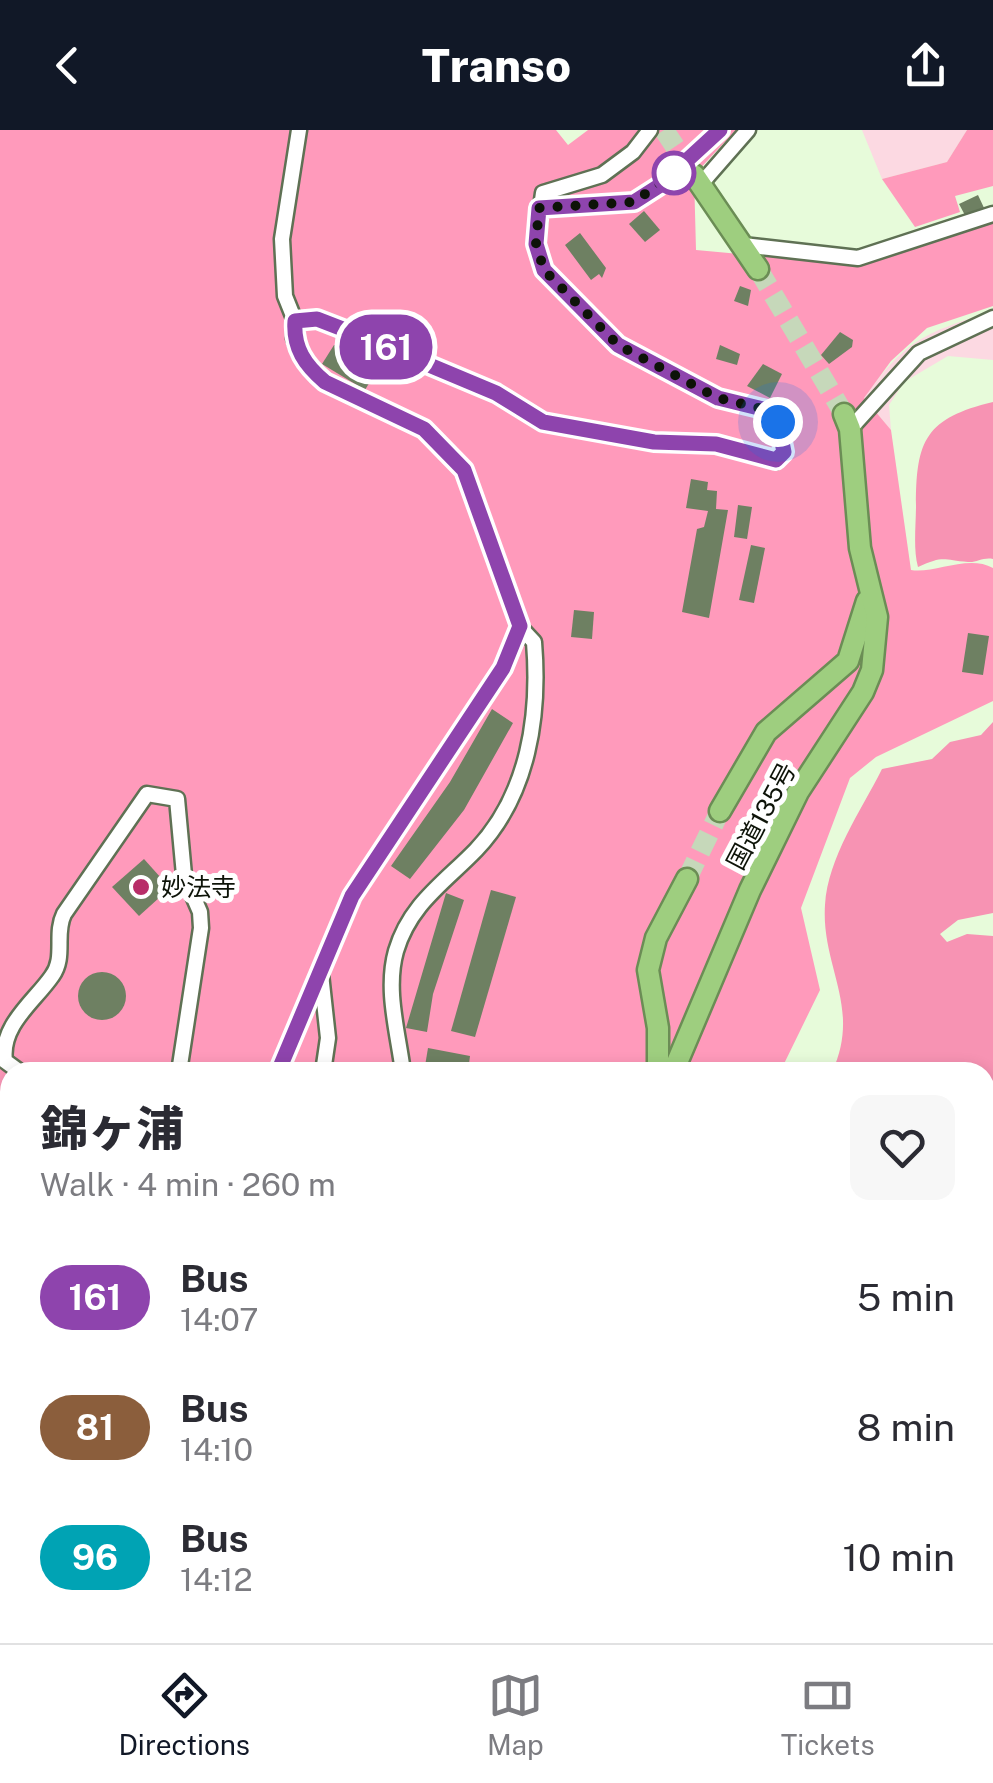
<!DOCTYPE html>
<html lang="en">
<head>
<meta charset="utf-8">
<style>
	body { margin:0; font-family:"Public Sans","Noto Sans JP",sans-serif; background:#f7f7f7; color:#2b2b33; height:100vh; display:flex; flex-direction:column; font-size:38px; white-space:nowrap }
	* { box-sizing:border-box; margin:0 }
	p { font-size:32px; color:#7c7c81 }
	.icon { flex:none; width:55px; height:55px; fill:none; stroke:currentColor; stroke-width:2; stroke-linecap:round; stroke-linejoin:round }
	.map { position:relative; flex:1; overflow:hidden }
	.side { position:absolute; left:0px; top:932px; width:995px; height:582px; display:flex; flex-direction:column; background:#fff; border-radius:30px 30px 0 0; box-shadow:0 5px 15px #0003 }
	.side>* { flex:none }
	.badge { padding:0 20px; border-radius:32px; font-size:35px; line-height:65px }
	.you { position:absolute; width:50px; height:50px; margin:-25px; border:8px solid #fff; border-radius:50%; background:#1a73e8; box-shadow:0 0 0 15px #1a73e833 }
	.map>.badge { position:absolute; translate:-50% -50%; box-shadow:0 0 0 5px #fff }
	.round { display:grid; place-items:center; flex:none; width:105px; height:105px; border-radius:20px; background:#f7f7f7 }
	.head { display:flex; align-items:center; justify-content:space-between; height:170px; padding:0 40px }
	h1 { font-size:48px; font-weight:800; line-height:75px }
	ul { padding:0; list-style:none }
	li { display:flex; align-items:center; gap:30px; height:130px; padding:0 40px }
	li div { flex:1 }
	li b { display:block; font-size:38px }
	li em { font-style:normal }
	li .badge { min-width:110px; font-weight:700; text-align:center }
	header { display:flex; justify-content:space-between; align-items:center; height:130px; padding:0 40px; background:#111827; color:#fff; font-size:45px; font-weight:800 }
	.tab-bar { display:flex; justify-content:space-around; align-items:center; height:140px; border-top:2px solid #e1e1e2; background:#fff; font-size:28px; color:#7c7c81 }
	.tab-bar a { display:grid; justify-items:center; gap:5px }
	.tab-bar .current { color:#111827 }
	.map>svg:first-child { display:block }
	.green { fill:#fcd9e2 }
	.forest { fill:#ff9abb }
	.water { fill:#f793b3 }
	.building { fill:#6e8062 }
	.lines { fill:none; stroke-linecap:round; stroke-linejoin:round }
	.highway-tunnel { stroke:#c6d8ba; stroke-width:20; stroke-dasharray:20 10; stroke-linecap:butt }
	.minor-casing { stroke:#5f7154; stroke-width:19 }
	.highway-casing { stroke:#6b8d55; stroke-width:25 }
	.minor { stroke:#fff; stroke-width:14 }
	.highway { stroke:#9ece7f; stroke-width:20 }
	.line-casing { stroke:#fff; stroke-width:22 }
	.line { stroke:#8e44ad; stroke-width:15 }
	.walk { stroke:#0d1308; stroke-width:10; stroke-dasharray:0 18 }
	.stop-dot { fill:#fff; stroke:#8e44ad; stroke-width:5 }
	.poi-dot { fill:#b82d68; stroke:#fff; stroke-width:4 }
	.labels { text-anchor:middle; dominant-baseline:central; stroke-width:10; stroke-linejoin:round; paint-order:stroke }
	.street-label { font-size:25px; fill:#0d1308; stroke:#fff }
	.poi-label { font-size:25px; fill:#0d1308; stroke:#fff; text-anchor:start }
</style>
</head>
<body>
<header><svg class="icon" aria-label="back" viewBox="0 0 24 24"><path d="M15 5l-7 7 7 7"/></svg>Transo<svg class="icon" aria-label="share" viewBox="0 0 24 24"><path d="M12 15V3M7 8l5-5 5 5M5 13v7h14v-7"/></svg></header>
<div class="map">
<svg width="993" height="1513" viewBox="0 0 993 1513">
	<rect width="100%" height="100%" fill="#e7fbda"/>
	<!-- green -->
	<g class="green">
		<path d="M 862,0 L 967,0 L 947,32 L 882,49 Z"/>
		<path d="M 993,181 L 993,230 L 948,226 L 904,252 L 889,275 L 891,300 L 864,268 C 907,208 925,203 993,181 Z"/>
		<path d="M 0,1364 L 10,1366 L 10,1486 L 0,1508 Z"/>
		<path d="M 985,1500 L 993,1503 L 993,1513 L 722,1513 L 707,1505 L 985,1505 Z"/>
		<path d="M 497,1505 L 677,1505 L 679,1513 L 492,1513 Z"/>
	</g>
	<!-- forest -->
	<g class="forest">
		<path d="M 0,0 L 556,0 L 568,15 L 588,0 L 736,0 L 694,45 L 696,120 L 827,132 L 877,128 L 993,91 L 993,176 L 927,198 L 891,231 L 864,268 L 891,300 L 911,440 C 934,444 968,424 993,438 L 993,571 L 876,627 L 850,648 L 801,778 L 820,860 L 780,942 L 10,942 L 10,1366 L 0,1364 Z"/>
		<path d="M 967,0 L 993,0 L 993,56 L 955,66 L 960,82 L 915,97 L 882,49 L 947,32 Z"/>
		<path d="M 10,1486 L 10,1505 L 468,1505 L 461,1513 L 0,1513 Z"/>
		<path d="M 781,1505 L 979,1505 L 973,1513 L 789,1513 Z"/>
	</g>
	<!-- water -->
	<g class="water">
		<path d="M 993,272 L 993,429 C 983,427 976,433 968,432 C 943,430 944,425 918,437 C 913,419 916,395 916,375 C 916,310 926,288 993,272 Z"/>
		<path d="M 993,592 L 993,783 L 958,790 L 940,804 L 947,812 L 967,804 L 993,806 L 993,1433 L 985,1420 L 985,942 L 832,942 C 862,877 821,837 825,775 C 828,727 861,681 882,639 L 932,629 L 950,612 L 981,605 Z"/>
	</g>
	<!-- building -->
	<g class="building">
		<path d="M 978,65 L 985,80 L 967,89 L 959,74 Z"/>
		<path d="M 644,81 L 660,100 L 645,112 L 629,94 Z"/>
		<path d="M 580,103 L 606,138 L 602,148 L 599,144 L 591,150 L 565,115 Z"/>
		<path d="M 740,156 L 751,160 L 748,176 L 734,171 Z"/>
		<path d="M 840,202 L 853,210 L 852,217 L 829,234 L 821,225 Z"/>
		<path d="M 334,215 L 377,240 L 365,260 L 322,234 Z"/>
		<path d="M 720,215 L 740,224 L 737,235 L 716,229 Z"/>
		<path d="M 763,234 L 782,244 L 770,268 L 747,256 Z"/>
		<path d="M 691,349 L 708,352 L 707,360 L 717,361 L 716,379 L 728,380 L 709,488 L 682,482 L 697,399 L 704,397 L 708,381 L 686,378 Z"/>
		<path d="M 738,375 L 752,377 L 747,409 L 734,407 Z"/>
		<path d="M 751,415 L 765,418 L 754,473 L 739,470 Z"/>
		<path d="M 574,480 L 594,482 L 592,509 L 571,507 Z"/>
		<path d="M 968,503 L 989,506 L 983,545 L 962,542 Z"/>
		<path d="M 492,579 L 513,593 L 464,680 L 410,749 L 391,736 L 450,652 Z"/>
		<path d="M 144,729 L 170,758 L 139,786 L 112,757 Z"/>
		<path d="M 491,760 L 516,767 L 475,907 L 451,901 Z"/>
		<path d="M 446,763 L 464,770 L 433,864 L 427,902 L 406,898 Z"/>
		<circle cx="102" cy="866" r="24"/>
		<path d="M 428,918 L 470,926 L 468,942 L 424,942 Z"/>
		<path d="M 3,1410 L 10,1415 L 10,1434 L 0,1449 Z"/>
		<path d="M 446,1505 L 467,1505 L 461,1513 L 439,1513 Z"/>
	</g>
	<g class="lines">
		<!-- highway-tunnel -->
		<g class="highway-tunnel">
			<path d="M 664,0 L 694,45"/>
			<path d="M 758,139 L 844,284"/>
			<path d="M 687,749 L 720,681"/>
		</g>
		<!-- minor casing -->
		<g class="minor-casing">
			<g id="minor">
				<path d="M 299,0 L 282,109 L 285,166 L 295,191 L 294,208 L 300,224 L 325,253 L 425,299 L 464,340 L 520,497 L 534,512 C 540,585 529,664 476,720 C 444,753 410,774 396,821 C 385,860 398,902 403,942"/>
				<path d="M 700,55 L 748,0"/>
				<path d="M 539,77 L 634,72 L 659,56 L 721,0"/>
				<path d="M 743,115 L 858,128 L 993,84"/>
				<path d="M 295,191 L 317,189 L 496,263 L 543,292 L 654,312 L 716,314 L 776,331 L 784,321 L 778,292 L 771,281 L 718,268 L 618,215 L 544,140 L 536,113 L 543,63 L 602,45 L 633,22 L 650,0"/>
				<path d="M 850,299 L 919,223 L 993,188"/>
				<path d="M 321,844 L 328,908 L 323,942"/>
				<path d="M 20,942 L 5,931 C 0,895 35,871 52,846 C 66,827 54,804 64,784 L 147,664 L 177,669 L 184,745 L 200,782 L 201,798 L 179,942"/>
				<path d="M 278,942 L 353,766 L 503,538 L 520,497"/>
				<path d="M 0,991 L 10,994"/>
				<path d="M 0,1071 L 6,1086 L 0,1095"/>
				<path d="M 0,1101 L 9,1134 L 0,1151"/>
				<path d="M 10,1282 L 3,1301 L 10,1321"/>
				<path d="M 0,1397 L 10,1383"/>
				<path d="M 0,1499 L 10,1483"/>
				<path d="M 327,1513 L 339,1505"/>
				<path d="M 413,1513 L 420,1505"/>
				<path d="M 661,1513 L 667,1505"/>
			</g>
		</g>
		<!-- highway casing -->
		<g class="highway-casing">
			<g id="highway">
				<path d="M 694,45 L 758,139"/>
				<path d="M 720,681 L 766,602 L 848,531 L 867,471"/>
				<path d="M 658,942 L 658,898 L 648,840 L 656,808 L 687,749"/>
				<path d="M 673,942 L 750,760 L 798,662 L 863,562 L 872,540 L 877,487 L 860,418 L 850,299 L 844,284"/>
				<path d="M 693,1505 L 700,1513"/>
			</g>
		</g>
		<!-- minor -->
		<use href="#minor" class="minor"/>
		<!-- highway -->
		<use href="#highway" class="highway"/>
	</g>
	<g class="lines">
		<!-- line casing -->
		<g class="line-casing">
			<path id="line" d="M 278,942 L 352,766 L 503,538 L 520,496 L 464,340 L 424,299 L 325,252 C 305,235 293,218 295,191 L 317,189 L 348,201 L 496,263 L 543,292 L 654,312 L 716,314 L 776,330 L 784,322 L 778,292 L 771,281 L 718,268 L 618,215 L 544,140 L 536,114 L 539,78 L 634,72 L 659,56 L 720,0"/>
		</g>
		<!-- line -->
		<use href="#line" class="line"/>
		<!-- walk -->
		<path class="walk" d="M 674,43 L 634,72 L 539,78 L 536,114 L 544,140 L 618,215 L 718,268 L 771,281 L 778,292"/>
	</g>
	<!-- markers -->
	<circle class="stop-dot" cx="674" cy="43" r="20"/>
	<circle class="poi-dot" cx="141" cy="757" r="10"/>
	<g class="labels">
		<!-- street labels -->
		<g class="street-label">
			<text transform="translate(761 686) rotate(-62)">国道135号</text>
		</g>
		<!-- poi labels -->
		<g class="poi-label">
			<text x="161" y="757">妙法寺</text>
		</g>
	</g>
</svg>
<div class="you" style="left:778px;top:292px"></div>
<b class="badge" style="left:386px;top:217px;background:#8e44ad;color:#fff">161</b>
<section class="side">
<div class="head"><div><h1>錦ヶ浦</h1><p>Walk · 4 min · 260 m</p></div><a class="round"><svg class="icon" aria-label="heart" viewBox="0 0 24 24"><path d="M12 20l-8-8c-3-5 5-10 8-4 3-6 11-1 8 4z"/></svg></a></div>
<ul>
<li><span class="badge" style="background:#8e44ad;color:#fff">161</span><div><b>Bus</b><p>14:07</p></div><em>5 min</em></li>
<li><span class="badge" style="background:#8b5e3c;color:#fff">81</span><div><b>Bus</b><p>14:10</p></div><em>8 min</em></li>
<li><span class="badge" style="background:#00a3b4;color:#fff">96</span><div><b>Bus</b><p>14:12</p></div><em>10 min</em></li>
</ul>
</section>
</div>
<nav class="tab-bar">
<a class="current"><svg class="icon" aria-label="directions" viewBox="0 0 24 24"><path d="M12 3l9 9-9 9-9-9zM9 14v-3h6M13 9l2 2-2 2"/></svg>Directions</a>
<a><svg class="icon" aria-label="map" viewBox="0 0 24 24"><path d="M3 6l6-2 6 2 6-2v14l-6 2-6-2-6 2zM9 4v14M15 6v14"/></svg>Map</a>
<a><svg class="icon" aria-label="tickets" viewBox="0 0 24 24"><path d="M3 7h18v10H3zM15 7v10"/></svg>Tickets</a>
</nav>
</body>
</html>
